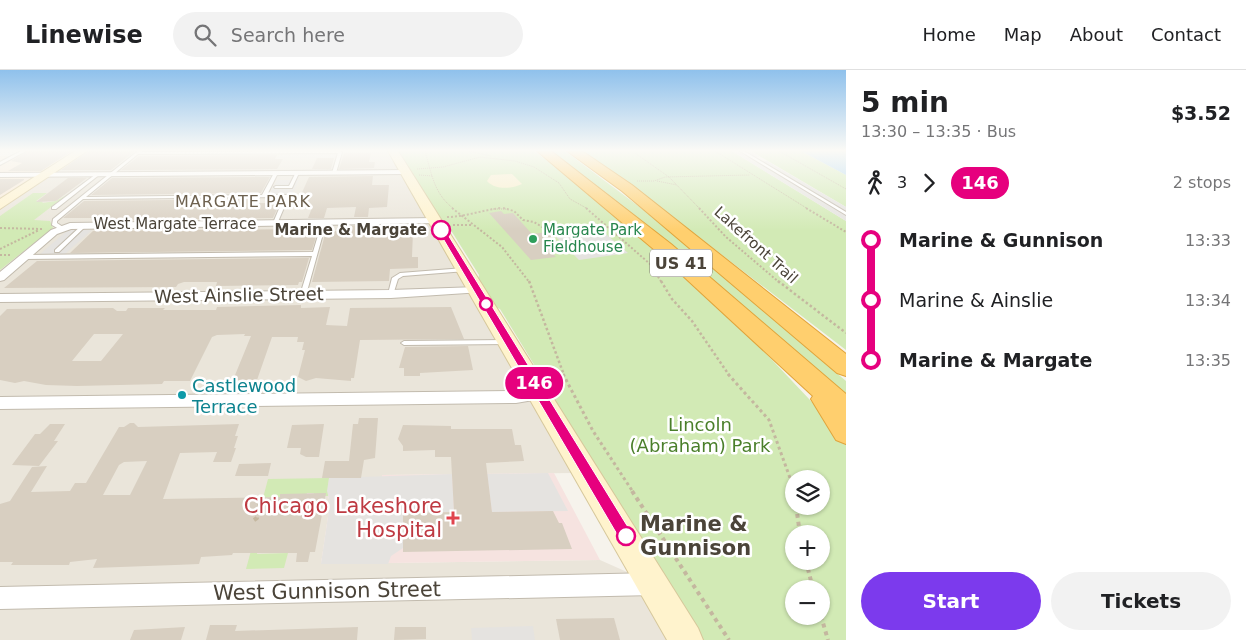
<!DOCTYPE html>
<html lang="en">
<head>
<meta charset="utf-8">
<style>
	body { margin:0; font-family:"DejaVu Sans",sans-serif; background:#f2f2f2; color:#202124; height:100vh; display:flex; flex-direction:column; font-size:19px; white-space:nowrap }
	* { box-sizing:border-box; margin:0 }
	p { font-size:16px; color:#757577 }
	.icon { flex:none; width:28px; height:28px; fill:none; stroke:currentColor; stroke-width:2; stroke-linecap:round; stroke-linejoin:round }
	.map { position:relative; flex:1; overflow:hidden }
	.panel { display:flex; flex-direction:column; background:#fff; width:400px }
	.panel>* { flex:none }
	.badge { padding:0 10px; border-radius:16px; font-size:18px; line-height:32px }
	.fabs { position:absolute; left:785px; top:400px; display:grid; gap:10px }
	.fabs a { display:grid; place-items:center; width:45px; height:45px; border-radius:50%; background:#fff; box-shadow:0 1px 4px #0004; font-size:25px }
	.map>.badge { position:absolute; translate:-50% -50%; box-shadow:0 0 0 2px #fff }
	.legs { display:flex; align-items:center; gap:8px; height:55px; padding:0 15px; font-size:16px }
	.legs p { margin-inline-start:auto }
	.headline { display:flex; align-items:center; justify-content:space-between; height:85px; padding:0 15px }
	h1 { font-size:28px; font-weight:800; line-height:38px }
	.button { display:flex; gap:10px; margin-top:auto; padding:10px 15px }
	.button a { flex:1; height:58px; border-radius:30px; background:#7c3aed; color:#fff; font-size:20px; font-weight:800; line-height:58px; text-align:center }
	.button a+a { background:#f2f2f2; color:#202124 }
	ul { padding:0 15px; list-style:none }
	li { display:flex; align-items:center; gap:18px; height:60px; font-size:19px }
	li i { display:grid; place-items:center; width:8px; height:100%; margin:0 6px; background:currentColor }
	li i::after { content:''; width:12px; height:12px; margin:-6px; border:4px solid; border-radius:50%; background:#fff }
	li p { margin-inline-start:auto }
	li:first-child i { background:linear-gradient(#0000 50%,currentColor 0) }
	li:last-child i { background:linear-gradient(currentColor 50%,#0000 0) }
	header { display:flex; align-items:center; gap:30px; box-sizing:border-box; height:70px; padding:0 25px; background:#fff; border-bottom:1px solid #e0e0e0 }
	header strong { font-size:24px }
	nav { display:flex; gap:28px; margin-inline-start:auto; font-size:18px }
	.search { width:350px; height:45px; background:#f2f2f2; display:flex; align-items:center; gap:12px; box-sizing:border-box; padding:0 18px; border-radius:28px; color:#757577; font-size:19px }
	main { display:flex; flex:1; min-height:0 }
	.map>svg:first-child { display:block }
	.residential { fill:#eae5da }
	.commercial { fill:#f7ead8 }
	.medical { fill:#f6e3e0 }
	.green { fill:#d2eab5; fill-rule:evenodd }
	.sand { fill:#f9efc9 }
	.parking { fill:#e5e3e0 }
	.water { fill:#a9d4f2 }
	.building { fill:#d8cfc1; fill-rule:evenodd }
	.lines { fill:none; stroke-linecap:round; stroke-linejoin:round }
	.lane-casing { stroke:#c2bbae; stroke-width:2 }
	.street-casing { stroke:#c2bbae; stroke-width:2 }
	.secondary-casing { stroke:#d6c79b; stroke-width:2 }
	.highway-casing { stroke:#e0a43c; stroke-width:2 }
	.path-far4 { stroke:#c4b79f; stroke-width:1; stroke-dasharray:1 1; stroke-linecap:butt }
	.path-far3 { stroke:#c4b79f; stroke-width:2; stroke-dasharray:2 2; stroke-linecap:butt }
	.path-far2 { stroke:#c4b79f; stroke-width:2.5; stroke-dasharray:2.5 2.5; stroke-linecap:butt }
	.path-far1 { stroke:#c4b79f; stroke-width:3; stroke-dasharray:3 3; stroke-linecap:butt }
	.path { stroke:#c4b79f; stroke-width:4; stroke-dasharray:4 4; stroke-linecap:butt }
	.lane { fill:#fff; fill-rule:evenodd }
	.street { fill:#fff; fill-rule:evenodd }
	.secondary { fill:#fff3cd; fill-rule:evenodd }
	.highway { fill:#ffcf6e; fill-rule:evenodd }
	.line-1 { fill:#e6007e; stroke:#fff }
	.stop-1-dot { fill:#fff; stroke:#e6007e; stroke-width:2.5 }
	.leisure-dot { fill:#2e9e5b; stroke:#fff; stroke-width:2 }
	.culture-dot { fill:#0f9aa8; stroke:#fff; stroke-width:2 }
	.health-dot { fill:#e0444e; stroke:#fff; stroke-width:2 }
	.labels { text-anchor:middle; dominant-baseline:central; stroke-width:5; stroke-linejoin:round; paint-order:stroke }
	.far-street-label { font-size:15px; fill:#4b4439; stroke:#fff }
	.far-stop-label { font-size:15px; font-weight:bold; fill:#4b4439; stroke:#fff; text-anchor:end }
	.far-leisure-label { font-size:15px; fill:#27864d; stroke:#fff; text-anchor:start }
	.far-neighbourhood-label { font-size:16px; letter-spacing:1px; fill:#6e6250; stroke:#fff }
	.shield { fill:#fff; stroke:#817c74; stroke-width:1 }
	.shield-label { font-size:16px; font-weight:bold; fill:#4b4439 }
	.street-label { font-size:18px; fill:#4b4439; stroke:#fff }
	.culture-label { font-size:18px; fill:#0d838f; stroke:#fff; text-anchor:start }
	.park-label { font-size:18px; fill:#4a7f2a; stroke:#fff }
	.near-health-label { font-size:21px; fill:#be3a42; stroke:#fff; text-anchor:end }
	.near-stop-label { font-size:21px; font-weight:bold; fill:#4b4439; stroke:#fff; text-anchor:start }
	.near-street-label { font-size:21px; fill:#4b4439; stroke:#fff }
</style>
</head>
<body>
<header>
<strong>Linewise</strong>
<div class="search"><svg class="icon" aria-label="search" viewBox="0 0 24 24"><circle cx="10" cy="10" r="6"/><path d="M15 15l6 6"/></svg>Search here</div>
<nav><a>Home</a><a>Map</a><a>About</a><a>Contact</a></nav>
</header>
<main>
<div class="map">
<svg width="846" height="570" viewBox="0 0 846 570">
	<rect width="100%" height="100%" fill="#f6f3ec"/>
	<!-- residential -->
	<path class="residential" d="M 88,81 L 386,81 L 396,96 L 399,97 L 542,343 L 540,348 L 572,403 L 382,405 L 382,408 L 327,421 L 330,433 L 321,494 L 600,490 L 636,506 L 671,570 L 0,570 L 0,200 L 52,158 L 50,153 L 0,151 L 0,140 Z"/>
	<!-- commercial -->
	<path class="commercial" d="M 24,81 L 75,81 L 46,100 L 37,103 L 32,106 L 34,108 L 0,130 L 0,86 L 14,86 Z"/>
	<!-- medical -->
	<path class="medical" d="M 554,403 L 600,490 L 321,494 L 330,433 L 327,421 L 329,408 L 382,408 L 382,405 Z"/>
	<!-- green -->
	<g class="green">
		<path d="M 399,81 L 534,81 L 564,103 L 631,160 L 756,273 L 810,330 L 846,372 L 846,570 L 704,570 L 698,566 L 537,306 L 538,301 L 500,239 L 495,237 L 478,210 L 479,205 L 452,162 L 447,160 ZM 794,409 L 821,409 L 821,436 L 794,436 ZM 794,464 L 821,464 L 821,491 L 794,491 ZM 794,519 L 821,519 L 821,546 L 794,546 Z"/>
		<path d="M 551,81 L 565,81 L 653,147 L 846,311 L 846,327 L 652,159 Z"/>
		<path d="M 581,81 L 732,81 L 846,151 L 846,280 L 649,129 Z"/>
		<path d="M 751,81 L 801,81 L 846,105 L 846,137 Z"/>
		<path d="M 33,123 L 47,123 L 36,131 L 43,132 L 42,133 L 56,131 L 68,124 L 34,150 L 50,151 L 53,158 L 0,200 L 0,146 Z"/>
		<path d="M 329,408 L 328,426 L 314,426 L 314,423 L 307,423 L 305,428 L 292,424 L 281,424 L 280,427 L 263,428 L 268,409 Z"/>
		<path d="M 255,466 L 261,466 L 257,484 L 288,483 L 284,498 L 246,499 Z"/>
	</g>
	<!-- sand -->
	<path class="sand" d="M 512,104 L 522,114 C 511,119 495,120 487,111 L 491,105 Z"/>
	<!-- parking -->
	<g class="parking">
		<path d="M 732,81 L 751,81 L 760,87 L 752,87 L 757,91 L 767,91 L 846,137 L 846,151 Z"/>
		<path d="M 282,82 L 340,82 L 338,88 L 278,88 Z"/>
		<path d="M 277,110 L 299,110 L 292,124 L 269,125 Z"/>
		<path d="M 599,158 L 628,183 L 579,190 L 553,164 Z"/>
		<path d="M 68,160 L 92,160 L 65,184 L 40,184 Z"/>
		<path d="M 548,403 L 568,441 L 492,442 L 487,404 Z"/>
		<path d="M 452,404 L 454,442 L 404,443 L 403,478 L 391,486 L 388,494 L 321,494 L 330,433 L 327,421 L 329,408 Z"/>
		<path d="M 533,556 L 535,570 L 472,570 L 471,558 Z"/>
	</g>
	<!-- water -->
	<path class="water" d="M 801,81 L 846,81 L 846,105 Z"/>
	<!-- building -->
	<g class="building">
		<path d="M 28,81 L 72,81 L 41,101 L 8,101 L 22,93 L 11,91 Z"/>
		<path d="M 89,81 L 135,81 L 111,100 L 61,100 Z"/>
		<path d="M 344,83 L 371,83 L 369,92 L 375,92 L 374,98 L 339,99 Z"/>
		<path d="M 277,85 L 275,89 L 283,89 L 277,99 L 121,100 L 139,86 Z"/>
		<path d="M 317,88 L 334,88 L 331,99 L 312,99 Z"/>
		<path d="M 373,106 L 372,115 L 389,115 L 387,137 L 369,138 L 368,147 L 354,147 L 356,137 L 327,138 L 324,148 L 308,148 L 312,138 L 295,138 L 309,107 Z"/>
		<path d="M 270,107 L 261,123 L 91,125 L 112,108 Z"/>
		<path d="M 68,108 L 87,108 L 56,131 L 36,132 Z"/>
		<path d="M 0,109 L 24,109 L 24,110 L 0,125 Z"/>
		<path d="M 258,129 L 256,133 L 280,133 L 273,148 L 104,151 L 107,148 L 63,148 L 84,131 Z"/>
		<path d="M 501,141 L 504,144 L 513,143 L 532,164 L 548,162 L 567,182 L 553,184 L 556,187 L 531,190 L 489,143 Z"/>
		<path d="M 352,156 L 366,156 L 366,160 L 413,161 L 412,187 L 418,187 L 418,198 L 390,199 L 389,211 L 312,212 L 326,161 L 351,161 Z"/>
		<path d="M 305,157 L 319,157 L 312,180 L 70,183 L 93,161 L 304,159 Z"/>
		<path d="M 309,188 L 302,212 L 299,212 L 298,215 L 216,216 L 217,212 L 184,212 L 178,214 L 176,217 L 4,218 L 37,191 Z"/>
		<path d="M 301,235 L 301,238 L 330,237 L 326,255 L 347,256 L 350,238 L 451,237 L 464,269 L 360,270 L 354,308 L 351,308 L 351,311 L 316,308 L 306,311 L 298,307 L 305,280 L 302,280 L 304,272 L 297,272 L 298,267 L 272,267 L 257,310 L 233,310 L 251,266 L 244,266 L 245,264 L 217,265 L 212,267 L 190,311 L 164,311 L 162,314 L 77,316 L 46,315 L 24,311 L 15,313 L 0,310 L 0,246 L 7,239 L 113,238 L 117,241 L 126,241 L 128,238 L 165,238 L 163,240 L 216,240 L 217,237 ZM 94,264 L 123,264 L 101,291 L 72,291 Z"/>
		<path d="M 468,276 L 473,300 L 420,303 L 420,306 L 404,306 L 404,298 L 399,298 L 405,277 Z"/>
		<path d="M 359,348 L 378,348 L 375,388 L 364,390 L 361,408 L 322,408 L 325,391 L 349,391 L 353,354 L 358,354 Z"/>
		<path d="M 130,353 L 134,353 L 138,357 L 239,354 L 235,366 L 238,366 L 234,378 L 236,378 L 231,392 L 213,392 L 217,382 L 180,383 L 163,429 L 280,427 L 280,424 L 326,423 L 315,482 L 310,482 L 308,492 L 296,492 L 297,483 L 233,483 L 232,485 L 201,487 L 199,494 L 175,495 L 93,498 L 97,489 L 70,492 L 69,495 L 11,495 L 13,492 L 0,492 L 0,434 L 10,431 L 32,397 L 47,396 L 31,422 L 70,421 L 75,413 L 86,413 L 119,357 L 124,357 ZM 147,391 L 130,425 L 103,425 L 119,395 L 124,392 Z"/>
		<path d="M 50,354 L 65,354 L 54,371 L 58,371 L 39,396 L 12,395 L 35,364 L 40,364 Z"/>
		<path d="M 324,354 L 319,387 L 306,387 L 300,384 L 301,378 L 287,378 L 292,355 Z"/>
		<path d="M 403,355 L 451,356 L 451,359 L 512,359 L 515,375 L 521,375 L 524,391 L 486,393 L 492,442 L 553,441 L 559,453 L 562,453 L 572,479 L 403,482 L 403,443 L 454,442 L 451,387 L 435,387 L 435,380 L 403,381 L 403,376 L 398,369 Z"/>
		<path d="M 271,393 L 268,406 L 235,406 L 239,394 Z"/>
		<path d="M 614,548 L 620,570 L 560,570 L 556,549 Z"/>
		<path d="M 210,555 L 237,555 L 235,561 L 358,557 L 357,570 L 206,570 Z"/>
		<path d="M 185,557 L 181,570 L 130,570 L 134,560 Z"/>
		<path d="M 395,557 L 426,557 L 426,569 L 394,570 Z"/>
	</g>
	<g class="lines">
		<!-- lane casing -->
		<g class="lane-casing">
			<g id="lane">
				<path d="M 21,81 L 26,81 L 0,95 L 0,92 Z"/>
				<path d="M 138,81 L 142,81 L 141,82 L 340,81 L 342,82 L 336,103 L 334,104 L 332,103 L 338,83 L 138,84 L 86,127 L 262,125 L 274,103 L 276,102 L 278,103 L 267,125 L 287,125 L 289,126 L 277,154 L 273,153 L 284,127 L 83,129 L 57,151 L 57,153 L 63,157 L 63,159 L 59,159 L 52,155 L 53,149 Z"/>
				<path d="M 740,81 L 744,81 L 846,142 L 846,145 Z"/>
				<path d="M 296,102 L 299,103 L 292,118 L 275,118 L 274,117 L 276,116 L 289,116 Z"/>
				<path d="M 96,104 L 99,105 L 56,139 L 52,139 L 52,137 Z"/>
				<path d="M 322,152 L 326,153 L 306,225 L 303,227 L 300,225 L 312,186 L 24,189 L 21,187 L 24,185 L 313,182 Z"/>
				<path d="M 83,154 L 87,155 L 59,182 L 55,182 L 55,180 Z"/>
				<path d="M 464,198 L 467,200 L 466,201 L 403,206 L 398,209 L 393,225 L 389,225 L 388,224 L 392,208 L 400,203 Z"/>
				<path d="M 506,270 L 508,270 L 509,272 L 508,274 L 404,275 L 401,273 L 404,271 Z"/>
			</g>
		</g>
		<!-- street casing -->
		<g class="street-casing">
			<g id="street">
				<path d="M 410,100 L 410,104 L 407,104 L 0,107 L 0,103 Z"/>
				<path d="M 436,148 L 441,151 L 439,153 L 71,159 L 57,164 L 4,210 L 0,211 L 0,202 L 51,160 L 70,153 Z"/>
				<path d="M 478,217 L 482,218 L 482,222 L 391,228 L 0,232 L 0,224 L 391,220 Z"/>
				<path d="M 540,319 L 545,320 L 548,324 L 545,328 L 516,333 L 0,339 L 0,327 L 516,321 Z"/>
				<path d="M 654,503 L 661,507 L 665,514 L 661,521 L 654,525 L 0,539 L 0,517 Z"/>
			</g>
		</g>
		<!-- secondary casing -->
		<g class="secondary-casing">
			<g id="secondary">
				<path d="M 75,81 L 87,81 L 0,139 L 0,129 Z"/>
				<path d="M 388,81 L 398,81 L 698,558 L 703,570 L 667,570 Z"/>
			</g>
		</g>
		<!-- highway casing -->
		<g class="highway-casing">
			<g id="highway">
				<path d="M 537,81 L 551,81 L 671,174 L 846,324 L 846,374 L 836,370 L 811,329 L 813,326 L 657,182 Z"/>
				<path d="M 567,81 L 582,81 L 632,115 L 846,284 L 846,306 L 837,303 L 622,121 Z"/>
			</g>
		</g>
		<!-- path-far4 -->
		<g class="path-far4">
			<path d="M 425,81 C 432,105 434,124 454,139"/>
			<path d="M 469,81 L 491,86"/>
			<path d="M 632,81 L 669,107 L 700,139"/>
			<path d="M 715,81 L 808,139"/>
			<path d="M 779,81 L 846,119"/>
			<path d="M 417,99 L 443,97 L 480,87 L 515,91 L 534,97 L 559,113 L 570,129 L 588,139"/>
			<path d="M 419,105 L 433,106"/>
			<path d="M 637,111 L 654,111 L 665,107 L 750,105"/>
			<path d="M 657,111 L 677,115"/>
			<path d="M 491,139 L 508,139"/>
		</g>
		<!-- path-far3 -->
		<g class="path-far3">
			<path d="M 452,138 L 502,177 L 530,213"/>
			<path d="M 503,138 L 514,141 L 523,150 L 534,152 L 552,163 L 607,156"/>
			<path d="M 586,138 L 650,194 L 662,213"/>
			<path d="M 699,138 L 726,167 L 780,213"/>
			<path d="M 806,138 L 846,162"/>
			<path d="M 447,147 C 465,147 482,140 501,138"/>
			<path d="M 453,155 L 472,155"/>
			<path d="M 0,158 L 43,159"/>
			<path d="M 0,179 L 39,160"/>
			<path d="M 0,185 L 11,185"/>
		</g>
		<!-- path-far2 -->
		<g class="path-far2">
			<path d="M 529,211 L 564,305"/>
			<path d="M 661,211 L 672,229 L 692,251 L 729,305"/>
			<path d="M 778,211 L 846,263"/>
		</g>
		<!-- path-far1 -->
		<g class="path-far1">
			<path d="M 563,304 L 593,361 L 633,422"/>
			<path d="M 728,304 L 769,350 L 794,419"/>
		</g>
		<!-- path -->
		<g class="path">
			<path d="M 632,421 L 729,570"/>
			<path d="M 796,436 L 800,464"/>
			<path d="M 254,450 L 257,448 L 257,438 L 265,428"/>
			<path d="M 806,491 L 813,519"/>
			<path d="M 821,546 L 828,570"/>
		</g>
		<!-- lane -->
		<use href="#lane" class="lane"/>
		<!-- street -->
		<use href="#street" class="street"/>
		<!-- secondary -->
		<use href="#secondary" class="secondary"/>
		<!-- highway -->
		<use href="#highway" class="highway"/>
	</g>
	<!-- sky -->
	<linearGradient id="sky" x2="0" y2="1"><stop stop-color="#8fc1ec"/><stop offset="0.5" stop-color="#fbfaf6"/><stop offset="1" stop-color="#fbfaf6" stop-opacity="0"/></linearGradient>
	<rect width="846" height="161" fill="url(#sky)"/>
	<!-- line-1 -->
	<path class="line-1" d="M 441,157 L 445,160 L 631,462 L 633,466 L 631,471 L 626,473 L 621,471 L 438,160 Z"/>
	<!-- markers -->
	<g class="stop-1-dot">
		<circle cx="441" cy="160" r="9"/>
		<circle cx="486" cy="234" r="6"/>
		<circle cx="626" cy="466" r="9"/>
	</g>
	<circle class="leisure-dot" cx="533" cy="169" r="5"/>
	<circle class="culture-dot" cx="182" cy="325" r="5"/>
	<path class="health-dot" d="M450.5 440.5h5v5h5v5h-5v5h-5v-5h-5v-5h5z"/>
	<g class="labels">
		<!-- far-street labels -->
		<g class="far-street-label">
			<text x="175" y="154">West Margate Terrace</text>
			<text transform="translate(756 175) rotate(42)">Lakefront Trail</text>
		</g>
		<!-- far-stop labels -->
		<g class="far-stop-label">
			<text x="427" y="160">Marine &amp; Margate</text>
		</g>
		<!-- far-leisure labels -->
		<g class="far-leisure-label">
			<text x="543" y="160">Margate Park<tspan x="543" dy="17">Fieldhouse</tspan></text>
		</g>
		<!-- far-neighbourhood labels -->
		<g class="far-neighbourhood-label">
			<text x="243" y="131">MARGATE PARK</text>
		</g>
		<!-- shield labels -->
		<rect class="shield" x="650" y="179.5" width="62" height="27" rx="4"/>
		<g class="shield-label">
			<text x="681" y="193">US 41</text>
		</g>
		<!-- street labels -->
		<g class="street-label">
			<text transform="translate(239 225) rotate(-1)">West Ainslie Street</text>
		</g>
		<!-- culture labels -->
		<g class="culture-label">
			<text x="192" y="315">Castlewood<tspan x="192" dy="21">Terrace</tspan></text>
		</g>
		<!-- park labels -->
		<g class="park-label">
			<text x="700" y="354">Lincoln<tspan x="700" dy="21">(Abraham) Park</tspan></text>
		</g>
		<!-- near-health labels -->
		<g class="near-health-label">
			<text x="442" y="436">Chicago Lakeshore<tspan x="442" dy="24">Hospital</tspan></text>
		</g>
		<!-- near-stop labels -->
		<g class="near-stop-label">
			<text x="640" y="454">Marine &amp;<tspan x="640" dy="24">Gunnison</tspan></text>
		</g>
		<!-- near-street labels -->
		<g class="near-street-label">
			<text transform="translate(327 521) rotate(-1)">West Gunnison Street</text>
		</g>
	</g>
</svg>
<div class="fabs">
<a><svg class="icon" aria-label="layers" viewBox="0 0 24 24"><path d="M12 4l9 5-9 5-9-5zM3 14l9 5 9-5"/></svg></a>
<a>+</a>
<a>−</a>
</div>
<b class="badge" style="left:534px;top:313px;background:#e6007e;color:#fff">146</b>
</div>
<section class="panel">
<div class="headline"><div><h1>5 min</h1><p>13:30 – 13:35 · Bus</p></div><b>$3.52</b></div>
<div class="legs"><svg class="icon" aria-label="walk" viewBox="0 0 24 24"><circle cx="13" cy="4" r="2"/><path d="M13 8l-2 6 4 7M11 14l-3 7M7 12l3-4h3l4 4"/></svg>3<svg class="icon" aria-label="forward" viewBox="0 0 24 24"><path d="M9 5l7 7-7 7"/></svg><b class="badge" style="background:#e6007e;color:#fff">146</b><p>2 stops</p></div>
<ul>
<li><i style="color:#e6007e"></i><b>Marine &amp; Gunnison</b><p>13:33</p></li>
<li><i style="color:#e6007e"></i><span>Marine &amp; Ainslie</span><p>13:34</p></li>
<li><i style="color:#e6007e"></i><b>Marine &amp; Margate</b><p>13:35</p></li>
</ul>
<div class="button"><a>Start</a><a>Tickets</a></div>
</section>
</main>
</body>
</html>
